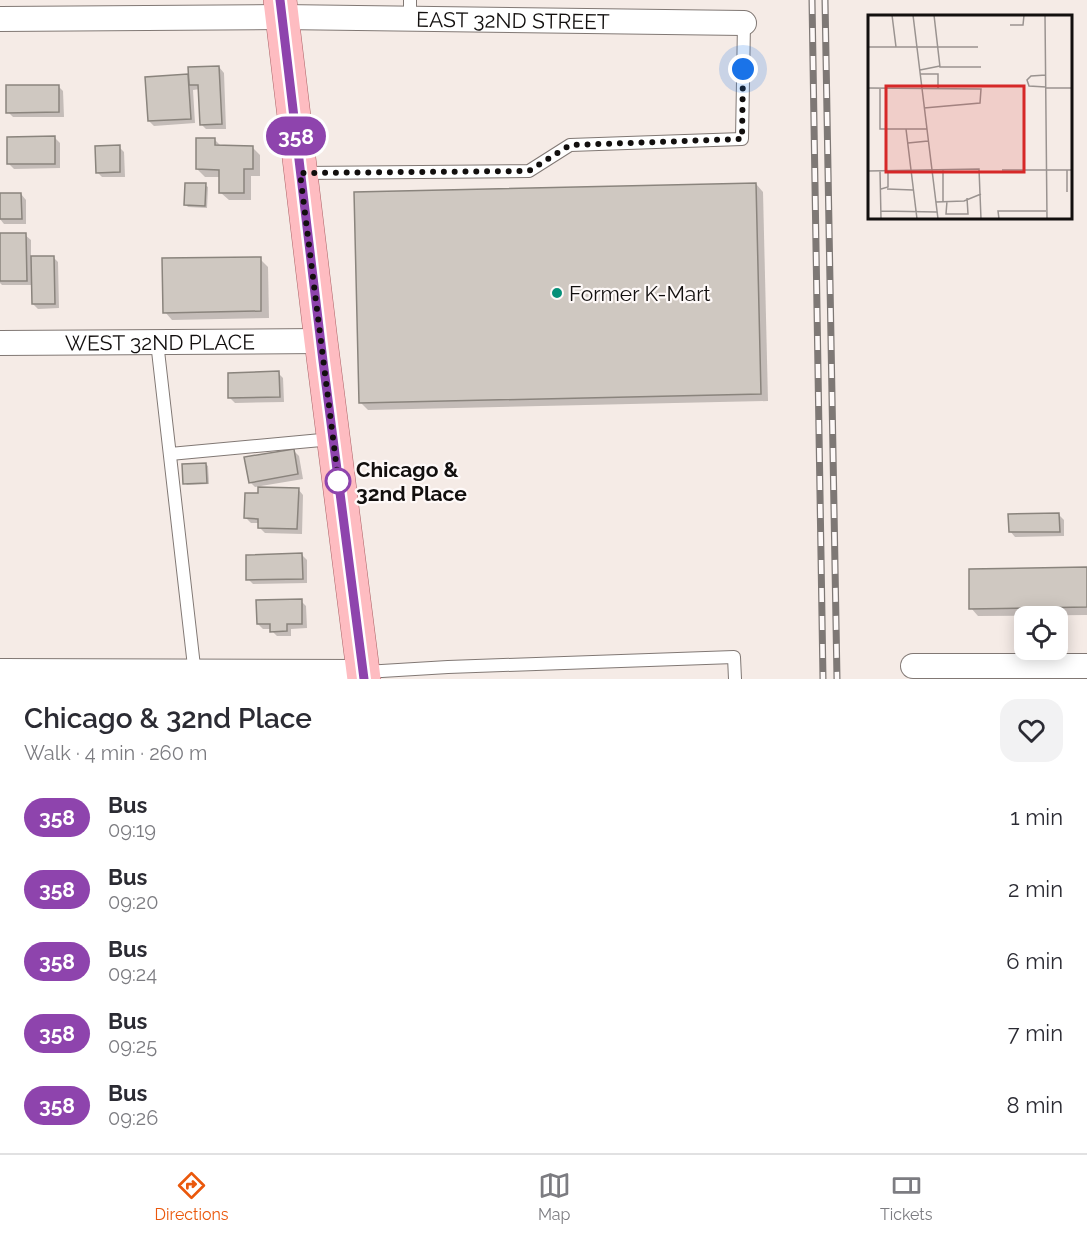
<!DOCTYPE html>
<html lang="en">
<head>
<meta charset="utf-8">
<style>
	body { margin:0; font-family:Raleway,sans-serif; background:#f2f2f3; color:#2b2b33; height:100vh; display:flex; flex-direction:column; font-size:22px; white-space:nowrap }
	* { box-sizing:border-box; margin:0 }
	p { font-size:20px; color:#7c7c81 }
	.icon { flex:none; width:33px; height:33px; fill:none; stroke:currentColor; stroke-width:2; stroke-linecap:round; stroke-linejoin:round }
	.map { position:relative; height:679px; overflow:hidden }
	.drawer { display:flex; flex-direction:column; background:#fff; flex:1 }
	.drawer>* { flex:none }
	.badge { padding:0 12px; border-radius:20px; font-size:21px; line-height:39px }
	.controls { position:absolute; left:1014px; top:606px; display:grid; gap:12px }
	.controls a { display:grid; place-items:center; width:54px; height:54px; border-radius:12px; background:#fff; box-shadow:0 3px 15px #0003; font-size:30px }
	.you { position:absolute; width:30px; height:30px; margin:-15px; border:4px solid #fff; border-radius:50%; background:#1a73e8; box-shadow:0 0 0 9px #1a73e833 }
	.map>.badge { position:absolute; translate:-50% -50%; box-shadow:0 0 0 3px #fff }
	.round { display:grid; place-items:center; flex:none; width:63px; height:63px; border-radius:18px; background:#f2f2f3 }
	.head { display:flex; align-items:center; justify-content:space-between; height:102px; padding:0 24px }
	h1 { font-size:28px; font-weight:600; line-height:45px }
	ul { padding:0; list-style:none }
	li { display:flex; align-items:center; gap:18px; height:72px; padding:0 24px }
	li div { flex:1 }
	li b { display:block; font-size:22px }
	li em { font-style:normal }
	li .badge { min-width:66px; font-weight:700; text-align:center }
	.dock { display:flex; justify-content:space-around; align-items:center; height:84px; border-top:2px solid #e1e1e2; background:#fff; font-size:16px; color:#7c7c81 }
	.dock a { display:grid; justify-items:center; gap:3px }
	.dock .current { color:#ea580c }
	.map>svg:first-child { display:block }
	.shadow { fill:#0003 }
	.building { fill:#cfc8c1; stroke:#8a847d; stroke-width:1.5 }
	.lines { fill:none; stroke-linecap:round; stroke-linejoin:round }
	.lane-casing { stroke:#817874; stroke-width:14 }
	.street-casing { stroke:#817874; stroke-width:26 }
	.primary-casing { stroke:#ab6367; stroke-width:34 }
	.lane { stroke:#fff; stroke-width:12 }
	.street { stroke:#fff; stroke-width:24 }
	.primary { stroke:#febcc1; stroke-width:33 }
	.rail-casing { stroke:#7e7875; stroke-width:7 }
	.rail { stroke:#fef9f8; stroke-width:4.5; stroke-dasharray:14; stroke-linecap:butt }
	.line-casing { stroke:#fff; stroke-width:14 }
	.line { stroke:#8e44ad; stroke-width:9 }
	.walk { stroke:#120f0e; stroke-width:6; stroke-dasharray:0 10.8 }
	.poi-dot { fill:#069079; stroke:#fef9f8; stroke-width:2 }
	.stop-dot { fill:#fff; stroke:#8e44ad; stroke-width:3 }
	.labels { text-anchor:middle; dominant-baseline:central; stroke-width:4.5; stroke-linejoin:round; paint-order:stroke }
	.street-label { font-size:21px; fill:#120f0e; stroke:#fef9f8 }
	.poi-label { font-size:21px; fill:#120f0e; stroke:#fef9f8; text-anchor:start }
	.stop-label { font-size:21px; font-weight:bold; fill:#120f0e; stroke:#fef9f8; text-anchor:start }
	.inset-road { fill:none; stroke:#9a9390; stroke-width:1.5 }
	.view { fill:#d62828; fill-opacity:0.15; stroke:#d62828; stroke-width:3 }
	.inset-edge { fill:none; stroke:#120f0e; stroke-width:3 }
</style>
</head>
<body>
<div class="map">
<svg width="1087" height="679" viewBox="0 0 1087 679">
	<rect width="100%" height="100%" fill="#f5ebe6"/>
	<!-- shadow -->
	<g class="shadow">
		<path d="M 219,67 L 224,73 L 226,129 L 206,129 L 201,124 L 200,89 L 193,90 L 195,123 L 154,126 L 149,121 L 147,78 L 190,76 Z"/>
		<path d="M 58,86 L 63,91 L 64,117 L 13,117 L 8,112 Z"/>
		<path d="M 55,138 L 60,143 L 60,168 L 14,169 L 9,164 Z"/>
		<path d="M 215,140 L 222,147 L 252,147 L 260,155 L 260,176 L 251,176 L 251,200 L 229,200 L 221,193 L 221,177 L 205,177 L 197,169 Z"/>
		<path d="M 119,147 L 124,152 L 125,177 L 102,177 L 97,172 Z"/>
		<path d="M 756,184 L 763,192 L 768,401 L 368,410 L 360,402 Z"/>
		<path d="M 205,185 L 208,187 L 207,208 L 188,207 L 186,205 Z"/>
		<path d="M 21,194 L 26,200 L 26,224 L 4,224 L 0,219 L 0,195 Z"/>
		<path d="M 0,235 L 25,235 L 31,240 L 31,258 L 53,257 L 58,262 L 59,308 L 38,309 L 33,304 L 33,285 L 2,285 L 0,283 Z"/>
		<path d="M 260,259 L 268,267 L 269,318 L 172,320 L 165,312 Z"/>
		<path d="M 278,373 L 283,378 L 284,402 L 235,403 L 230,398 Z"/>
		<path d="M 294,451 L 299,456 L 303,479 L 255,487 L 250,482 Z"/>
		<path d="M 205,464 L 208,466 L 209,484 L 187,485 L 185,483 Z"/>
		<path d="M 298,489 L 303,495 L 302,534 L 265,533 L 259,527 L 260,523 L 251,523 L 246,518 Z"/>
		<path d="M 1059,515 L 1064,520 L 1064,536 L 1015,537 L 1010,531 Z"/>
		<path d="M 302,555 L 307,560 L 307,583 L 253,584 L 248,579 Z"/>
		<path d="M 1087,569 L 1087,615 L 978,616 L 971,608 Z"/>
		<path d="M 301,601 L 306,606 L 307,628 L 291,629 L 291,636 L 277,636 L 272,631 L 272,629 L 263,629 L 258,624 Z"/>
	</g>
	<!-- building -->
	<g class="building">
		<path d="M 219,66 L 222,124 L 200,125 L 198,85 L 189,85 L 188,67 Z"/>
		<path d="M 188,74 L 191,119 L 148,121 L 145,77 Z"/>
		<path d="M 6,85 L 59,85 L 59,112 L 6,113 Z"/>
		<path d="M 55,136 L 55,164 L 7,164 L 7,137 Z"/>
		<path d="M 196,138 L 215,138 L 215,145 L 253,146 L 253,169 L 244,169 L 244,193 L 219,193 L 219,170 L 196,169 Z"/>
		<path d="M 120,145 L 120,172 L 96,173 L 95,146 Z"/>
		<path d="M 185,183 L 206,183 L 205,206 L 184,205 Z"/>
		<path d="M 756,183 L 761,394 L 359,403 L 354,192 Z"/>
		<path d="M 0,193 L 21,193 L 22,219 L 0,219 Z"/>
		<path d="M 0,233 L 26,233 L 27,281 L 0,281 Z"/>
		<path d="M 31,256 L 54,256 L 55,304 L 32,304 Z"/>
		<path d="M 261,257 L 261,311 L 163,313 L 162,258 Z"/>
		<path d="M 279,371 L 280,397 L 228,398 L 228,373 Z"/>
		<path d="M 294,449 L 298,474 L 249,483 L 244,457 Z"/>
		<path d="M 206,463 L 207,483 L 183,484 L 182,464 Z"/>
		<path d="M 258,487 L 299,488 L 297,529 L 258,528 L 258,519 L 244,518 L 245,493 L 258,493 Z"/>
		<path d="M 1059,513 L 1060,532 L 1009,532 L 1008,514 Z"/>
		<path d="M 302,553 L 303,579 L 246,580 L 246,555 Z"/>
		<path d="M 1087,567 L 1087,607 L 969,609 L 969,569 Z"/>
		<path d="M 302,599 L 302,624 L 287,624 L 287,631 L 270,632 L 270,624 L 257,624 L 256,600 Z"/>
	</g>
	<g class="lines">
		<!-- lane casing -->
		<g class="lane-casing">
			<g id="lane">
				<path d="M 410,0 L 410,19"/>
				<path d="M 302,173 L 529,171 L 570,145 L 742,139 L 744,23"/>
				<path d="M 157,342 L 195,675"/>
				<path d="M 170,454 L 332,439"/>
				<path d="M 365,672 L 448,667 L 734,657 L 735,679"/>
			</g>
		</g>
		<!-- street casing -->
		<g class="street-casing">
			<g id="street">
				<path id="s1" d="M 0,19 L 282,17 L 744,23"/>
				<path id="s2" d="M 0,343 L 321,341"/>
				<path d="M 913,666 L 1087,666"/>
				<path d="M 0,671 L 363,672"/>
			</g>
		</g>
		<!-- primary casing -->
		<g class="primary-casing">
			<path id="primary" d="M 280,0 L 321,341 L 364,679"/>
		</g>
		<!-- lane -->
		<use href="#lane" class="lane"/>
		<!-- street -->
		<use href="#street" class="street"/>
		<!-- primary -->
		<use href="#primary" class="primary"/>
		<!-- rail casing -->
		<g class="rail-casing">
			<g id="rail">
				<path d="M 812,0 L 823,679"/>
				<path d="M 825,0 L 837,679"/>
			</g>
		</g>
		<!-- rail -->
		<use href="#rail" class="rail"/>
	</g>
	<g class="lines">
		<!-- line casing -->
		<g class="line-casing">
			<path id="line" d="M 280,0 L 323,361 L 364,679"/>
		</g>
		<!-- line -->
		<use href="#line" class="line"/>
		<!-- walk -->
		<path class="walk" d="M 338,481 L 339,486 L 300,173 L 529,171 L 570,145 L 742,139 L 743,69"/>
	</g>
	<!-- markers -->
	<circle class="poi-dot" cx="557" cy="293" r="6"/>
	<circle class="stop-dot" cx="338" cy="481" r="12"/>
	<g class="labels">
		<!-- street labels -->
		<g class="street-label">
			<text stroke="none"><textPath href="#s1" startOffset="513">EAST 32ND STREET</textPath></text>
			<text stroke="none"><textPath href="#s2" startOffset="160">WEST 32ND PLACE</textPath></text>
		</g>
		<!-- poi labels -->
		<g class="poi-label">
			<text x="569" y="293">Former K-Mart</text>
		</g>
		<!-- stop labels -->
		<g class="stop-label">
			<text x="356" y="469">Chicago &amp;<tspan x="356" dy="24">32nd Place</tspan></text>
		</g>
	</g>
	<!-- overview -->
	<g transform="translate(868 15)">
		<rect width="204" height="204" fill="#f5ebe6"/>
		<path class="inset-road" d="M 24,0 L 28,32M 45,0 L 70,204M 66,0 L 72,52 L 113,52M 177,0 L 179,204M 142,10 L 155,10 L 156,0M 0,32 L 110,32M 52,55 L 72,51M 52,59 L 70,59 L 70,73M 178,60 L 163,61 L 159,65 L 161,71 L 178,72M 0,73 L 113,74 L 112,88 L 56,93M 12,73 L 12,114 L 59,114M 178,73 L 204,73M 38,114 L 49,204M 40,128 L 60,126M 75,155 L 75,186M 134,155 L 204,155M 199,155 L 199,177M 0,156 L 111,154 L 113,204M 12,156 L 13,204M 13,174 L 20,172 L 20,156M 19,174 L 45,175M 79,186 L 78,199 L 100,199 L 99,183M 68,187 L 96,186 L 113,179M 13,196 L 69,197M 131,204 L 130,196 L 178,196"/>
		<path class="view" d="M 18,71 L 156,71 L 156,157 L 18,157 Z"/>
		<rect width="204" height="204" class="inset-edge"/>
	</g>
</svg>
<div class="controls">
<a><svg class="icon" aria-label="locate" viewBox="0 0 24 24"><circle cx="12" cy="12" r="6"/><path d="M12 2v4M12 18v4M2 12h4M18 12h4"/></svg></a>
</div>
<div class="you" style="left:743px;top:69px"></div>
<b class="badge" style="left:296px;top:136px;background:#8e44ad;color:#fff">358</b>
</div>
<section class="drawer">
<div class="head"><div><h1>Chicago &amp; 32nd Place</h1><p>Walk · 4 min · 260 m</p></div><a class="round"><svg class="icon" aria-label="heart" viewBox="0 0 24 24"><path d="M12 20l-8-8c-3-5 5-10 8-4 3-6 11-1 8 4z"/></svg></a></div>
<ul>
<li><span class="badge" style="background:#8e44ad;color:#fff">358</span><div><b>Bus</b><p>09:19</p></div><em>1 min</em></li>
<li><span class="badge" style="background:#8e44ad;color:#fff">358</span><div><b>Bus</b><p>09:20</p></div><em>2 min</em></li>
<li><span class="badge" style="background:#8e44ad;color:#fff">358</span><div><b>Bus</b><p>09:24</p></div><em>6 min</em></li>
<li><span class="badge" style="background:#8e44ad;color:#fff">358</span><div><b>Bus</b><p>09:25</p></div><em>7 min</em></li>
<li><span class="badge" style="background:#8e44ad;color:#fff">358</span><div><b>Bus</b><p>09:26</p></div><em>8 min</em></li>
</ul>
</section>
<nav class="dock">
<a class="current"><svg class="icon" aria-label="directions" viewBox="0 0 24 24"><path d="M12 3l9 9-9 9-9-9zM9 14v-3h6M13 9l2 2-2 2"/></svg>Directions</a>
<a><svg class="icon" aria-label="map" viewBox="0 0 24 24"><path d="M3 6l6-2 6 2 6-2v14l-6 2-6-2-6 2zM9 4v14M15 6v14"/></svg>Map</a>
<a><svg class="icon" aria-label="tickets" viewBox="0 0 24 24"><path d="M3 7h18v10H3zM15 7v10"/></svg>Tickets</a>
</nav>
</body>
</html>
